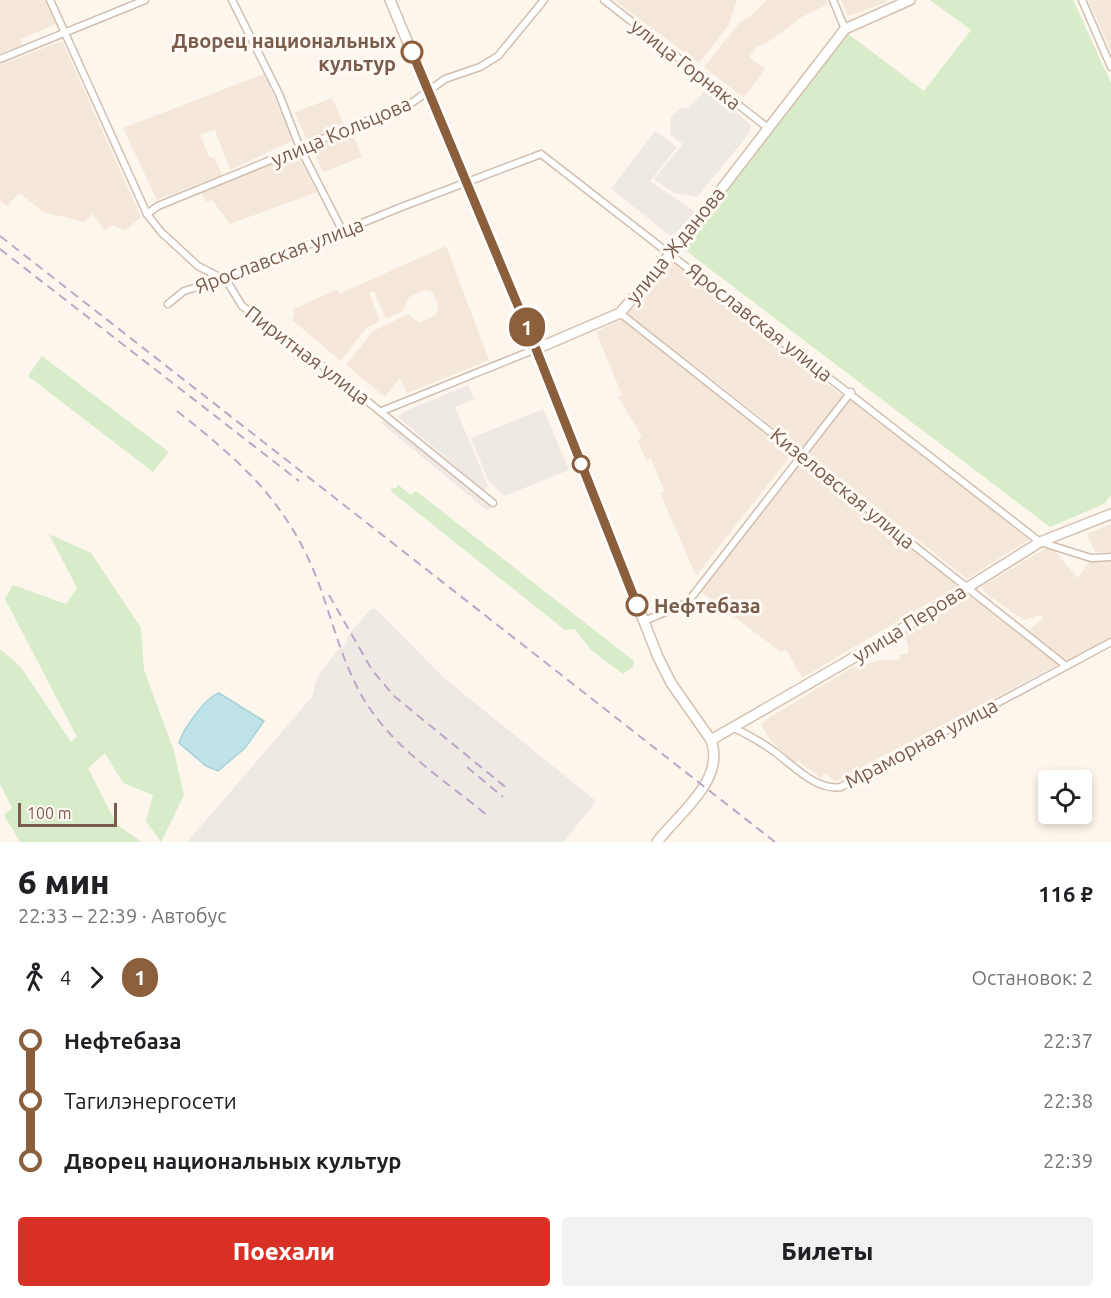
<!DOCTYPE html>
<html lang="ru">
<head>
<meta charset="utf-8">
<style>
	body { margin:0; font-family:Ubuntu,sans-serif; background:#f2f2f2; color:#202124; height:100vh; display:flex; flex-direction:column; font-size:22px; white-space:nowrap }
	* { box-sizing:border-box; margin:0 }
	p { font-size:20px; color:#757577 }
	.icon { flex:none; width:33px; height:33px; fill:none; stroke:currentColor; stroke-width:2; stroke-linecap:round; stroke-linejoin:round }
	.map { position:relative; height:842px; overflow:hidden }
	.panel { display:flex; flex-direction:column; background:#fff; flex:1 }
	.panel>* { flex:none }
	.badge { padding:0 12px; border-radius:20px; font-size:21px; line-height:39px }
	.controls { position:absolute; left:1038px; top:770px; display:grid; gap:12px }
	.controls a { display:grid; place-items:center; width:54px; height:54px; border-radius:6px; background:#fff; box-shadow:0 3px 9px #0003; font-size:30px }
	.scale { position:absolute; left:18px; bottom:15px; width:99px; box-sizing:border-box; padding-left:6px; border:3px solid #7a5c4d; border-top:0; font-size:16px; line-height:21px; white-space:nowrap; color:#7a5c4d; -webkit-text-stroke:4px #fffaf3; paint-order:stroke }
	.map>.badge { position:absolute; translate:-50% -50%; box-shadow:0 0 0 3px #fff }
	.legs { display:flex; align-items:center; gap:9px; height:66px; padding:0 18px; font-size:20px }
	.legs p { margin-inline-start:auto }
	.summary { display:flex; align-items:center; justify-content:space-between; height:102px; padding:0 18px }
	h1 { font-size:33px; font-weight:800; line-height:45px }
	.action { display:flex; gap:12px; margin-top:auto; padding:12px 18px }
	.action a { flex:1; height:69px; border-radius:6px; background:#d93025; color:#fff; font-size:24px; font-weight:800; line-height:69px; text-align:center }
	.action a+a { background:#f2f2f2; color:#202124 }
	ul { padding:0 18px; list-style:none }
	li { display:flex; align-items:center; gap:21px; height:60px; font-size:22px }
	li i { display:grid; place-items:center; width:9px; height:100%; margin:0 8px; background:currentColor }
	li i::after { content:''; width:15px; height:15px; margin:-8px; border:4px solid; border-radius:50%; background:#fff }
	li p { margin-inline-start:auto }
	li:first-child i { background:linear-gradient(#0000 50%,currentColor 0) }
	li:last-child i { background:linear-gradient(currentColor 50%,#0000 0) }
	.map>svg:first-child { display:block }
	.residential { fill:#f5e8da }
	.industrial { fill:#efe9e4 }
	.green { fill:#d8ecc9 }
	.water { fill:#bfe3e8; stroke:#a5d3da; stroke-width:1.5 }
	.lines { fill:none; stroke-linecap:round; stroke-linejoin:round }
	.street-casing { stroke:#d1beb0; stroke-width:9 }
	.secondary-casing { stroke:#d6c0b0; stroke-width:12 }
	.street { stroke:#fff; stroke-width:6 }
	.secondary { stroke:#fff; stroke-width:9 }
	.rail { stroke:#b9a8c9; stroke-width:2; stroke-dasharray:9 6; stroke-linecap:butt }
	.line-1-casing { stroke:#fff; stroke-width:14 }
	.line-1 { stroke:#8b5e3c; stroke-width:9 }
	.stop-1-dot { fill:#fff; stroke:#8b5e3c; stroke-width:3 }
	.labels { text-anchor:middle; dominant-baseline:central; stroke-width:6; stroke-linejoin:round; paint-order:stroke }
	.stop-label { font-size:20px; font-weight:bold; fill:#7a5c4d; stroke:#fffaf3; text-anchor:end }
	.street-label { font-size:20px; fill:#7a5c4d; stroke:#fffaf3 }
</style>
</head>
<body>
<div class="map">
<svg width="1111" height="842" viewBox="0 0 1111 842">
	<rect width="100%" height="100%" fill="#fdf6ec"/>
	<!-- residential -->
	<g class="residential">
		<path d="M 0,0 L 45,0 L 56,24 L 21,39 L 22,45 L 0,54 Z"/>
		<path d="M 614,0 L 737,0 L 728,26 L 699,63 Z"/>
		<path d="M 767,0 L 826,0 L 828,4 L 802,17 L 764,45 L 758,45 L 749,57 L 765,69 L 744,98 L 704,67 L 740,22 L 751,16 Z"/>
		<path d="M 841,0 L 887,0 L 887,2 L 848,16 Z"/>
		<path d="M 1088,0 L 1111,0 L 1111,52 Z"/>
		<path d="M 62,41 L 141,217 L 125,231 L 112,225 L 104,230 L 93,214 L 84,222 L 44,212 L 19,193 L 7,206 L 0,200 L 0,65 Z"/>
		<path d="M 264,74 L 294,140 L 230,170 L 215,130 L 200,135 L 209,156 L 215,159 L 222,175 L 157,200 L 123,128 Z"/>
		<path d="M 332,98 L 344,125 L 307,141 L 295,112 Z"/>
		<path d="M 352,132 L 362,157 L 323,172 L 311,147 Z"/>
		<path d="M 297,154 L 317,192 L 230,224 L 212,200 L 206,202 L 201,192 Z"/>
		<path d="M 446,246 L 489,360 L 407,393 L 400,378 L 385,397 L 346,365 L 373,331 L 408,314 L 419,323 L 436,315 L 438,304 L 432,292 L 426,290 L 409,297 L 403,311 L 386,319 L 374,291 L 369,293 L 380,321 L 366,328 L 341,361 L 292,320 L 295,315 L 292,310 L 337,289 L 339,294 Z"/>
		<path d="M 670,260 L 843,396 L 802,450 L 627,313 Z"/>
		<path d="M 621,319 L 792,454 L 696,576 L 660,493 L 664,491 L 651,458 L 646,460 L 638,441 L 642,437 L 618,396 L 622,395 L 596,332 Z"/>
		<path d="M 852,397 L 1030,539 L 967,579 L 808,453 Z"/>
		<path d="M 801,462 L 959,585 L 802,678 L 786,649 L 781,652 L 700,591 Z"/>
		<path d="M 1111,524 L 1111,552 L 1095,552 L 1087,534 Z"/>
		<path d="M 1050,546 L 1078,578 L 1089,562 L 1111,561 L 1111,638 L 1067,661 L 1029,630 L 1043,618 L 1042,615 L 1024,620 L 988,595 L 981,587 Z"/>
		<path d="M 969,593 L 1059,664 L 835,781 L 825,773 L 821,778 L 798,761 L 795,763 L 771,741 L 761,725 L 765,720 L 853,667 L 877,661 L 900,659 L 899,655 L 908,653 L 908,644 L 903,636 Z"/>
	</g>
	<!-- industrial -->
	<g class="industrial">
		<path d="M 710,90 L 751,125 L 748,135 L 697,197 L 674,193 L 654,179 L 683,144 L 670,135 L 671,117 L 681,108 L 688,108 L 703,93 Z"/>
		<path d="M 655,131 L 677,147 L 650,181 L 695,212 L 672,237 L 611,189 Z"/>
		<path d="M 468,385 L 474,399 L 455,407 L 488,486 L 484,490 L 398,417 L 403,412 Z"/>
		<path d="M 543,409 L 569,470 L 504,496 L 488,480 L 471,438 Z"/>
		<path d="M 385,417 L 492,505 L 488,511 L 381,423 Z"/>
		<path d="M 371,609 L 376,609 L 444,678 L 596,801 L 564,842 L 187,842 L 312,697 L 317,677 L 338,650 L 344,647 L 350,633 Z"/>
	</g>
	<!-- green -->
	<g class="green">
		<path d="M 930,0 L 1073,0 L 1111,83 L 1111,495 L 1104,504 L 1050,527 L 681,247 L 847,33 L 924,91 L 971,30 Z"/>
		<path d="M 42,356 L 169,452 L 153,472 L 28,376 Z"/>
		<path d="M 397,484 L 411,495 L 416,491 L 634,661 L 633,667 L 623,674 L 591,650 L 575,629 L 565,630 L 392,492 L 391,488 L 397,488 Z"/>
		<path d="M 49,534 L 91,553 L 141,628 L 144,670 L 174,751 L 184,795 L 161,842 L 146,821 L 153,795 L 123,783 L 105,753 L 88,768 L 117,825 L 142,842 L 20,842 L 4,815 L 12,808 L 0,784 L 0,649 L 20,666 L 71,742 L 77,737 L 5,599 L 13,585 L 66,604 L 77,588 Z"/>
	</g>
	<!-- water -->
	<path class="water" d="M 219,693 L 264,721 L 245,748 L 218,771 L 206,766 L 179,743 C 183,729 206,697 219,693 Z"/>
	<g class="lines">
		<!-- street casing -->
		<g class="street-casing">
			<g id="street">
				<path d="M 50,0 L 147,214 L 161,232 L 198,266 L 227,281 L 242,306 L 335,375 L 493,503"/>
				<path d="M 232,0 L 279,94 L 300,148 L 343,232"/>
				<path d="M 604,0 L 768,128"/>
				<path d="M 833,0 L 845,29"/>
				<path d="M 1082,0 L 1111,67"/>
				<path d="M 0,59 L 145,0"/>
				<path d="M 147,214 L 158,206 L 413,102 L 445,79 L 480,67 L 498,56 L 544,0"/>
				<path d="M 168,304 L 184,291 L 224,279 L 404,206 L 541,154 L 1040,542 L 1091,558 L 1111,557"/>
				<path d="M 620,313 L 1065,665"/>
				<path d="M 382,411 L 536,349"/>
				<path d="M 644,621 L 687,603 L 851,392"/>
				<path d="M 734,728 C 749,735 762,743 775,752 C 794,766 816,791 841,787 L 1111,642"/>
			</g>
		</g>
		<!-- secondary casing -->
		<g class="secondary-casing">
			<g id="secondary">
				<path d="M 390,0 L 536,349 L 658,657 L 671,683 L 711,740 C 726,780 679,813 657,842"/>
				<path d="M 536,349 L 620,313 L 679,244 L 845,29 L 910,0"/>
				<path d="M 711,740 L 879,643 L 1040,542 L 1111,514"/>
			</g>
		</g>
		<!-- street -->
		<use href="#street" class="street"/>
		<!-- secondary -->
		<use href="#secondary" class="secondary"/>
		<!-- rail -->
		<g class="rail">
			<path d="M 0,236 L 775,842"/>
			<path d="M 0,249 L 299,481"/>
			<path d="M 177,411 C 242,462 289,504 319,584 C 335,628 346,679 376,717 C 405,756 451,785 488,816"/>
			<path d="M 329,595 L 372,670 L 394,696 L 509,790"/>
			<path d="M 467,767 L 503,797"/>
		</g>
	</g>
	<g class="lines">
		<!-- line-1 casing -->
		<g class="line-1-casing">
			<path id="line-1" d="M 412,52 L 536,349 L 637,605"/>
		</g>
		<!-- line-1 -->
		<use href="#line-1" class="line-1"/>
	</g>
	<!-- markers -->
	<g class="stop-1-dot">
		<circle cx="412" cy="52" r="10"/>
		<circle cx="581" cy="464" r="8"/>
		<circle cx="637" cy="605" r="10"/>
	</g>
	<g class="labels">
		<!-- stop labels -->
		<g class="stop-label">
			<text x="396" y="40">Дворец национальных<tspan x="396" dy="23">культур</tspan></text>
			<text x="654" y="605" text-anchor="start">Нефтебаза</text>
		</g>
		<!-- street labels -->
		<g class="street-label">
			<text transform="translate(686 64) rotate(38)">улица Горняка</text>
			<text transform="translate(341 131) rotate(-23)">улица Кольцова</text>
			<text transform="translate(675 245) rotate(-51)">улица Жданова</text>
			<text transform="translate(279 255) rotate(-21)">Ярославская улица</text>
			<text transform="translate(760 322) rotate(38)">Ярославская улица</text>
			<text transform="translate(308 355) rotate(37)">Пиритная улица</text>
			<text transform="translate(843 488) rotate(39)">Кизеловская улица</text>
			<text transform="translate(909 623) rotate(-32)">улица Перова</text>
			<text transform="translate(921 743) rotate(-28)">Мраморная улица</text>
		</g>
	</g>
</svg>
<div class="controls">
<a><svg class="icon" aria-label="locate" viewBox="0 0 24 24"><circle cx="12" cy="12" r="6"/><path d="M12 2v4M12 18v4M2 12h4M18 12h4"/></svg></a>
</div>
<div class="scale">100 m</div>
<b class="badge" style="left:527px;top:327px;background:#8b5e3c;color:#fff">1</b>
</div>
<section class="panel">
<div class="summary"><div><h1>6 мин</h1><p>22:33 – 22:39 · Автобус</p></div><b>116 ₽</b></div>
<div class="legs"><svg class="icon" aria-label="walk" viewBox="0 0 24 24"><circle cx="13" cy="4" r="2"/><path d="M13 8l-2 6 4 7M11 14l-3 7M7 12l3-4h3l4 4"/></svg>4<svg class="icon" aria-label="forward" viewBox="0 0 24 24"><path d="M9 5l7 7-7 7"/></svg><b class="badge" style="background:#8b5e3c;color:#fff">1</b><p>Остановок: 2</p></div>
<ul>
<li><i style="color:#8b5e3c"></i><b>Нефтебаза</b><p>22:37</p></li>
<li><i style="color:#8b5e3c"></i><span>Тагилэнергосети</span><p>22:38</p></li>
<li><i style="color:#8b5e3c"></i><b>Дворец национальных культур</b><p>22:39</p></li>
</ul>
<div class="action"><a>Поехали</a><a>Билеты</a></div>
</section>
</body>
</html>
